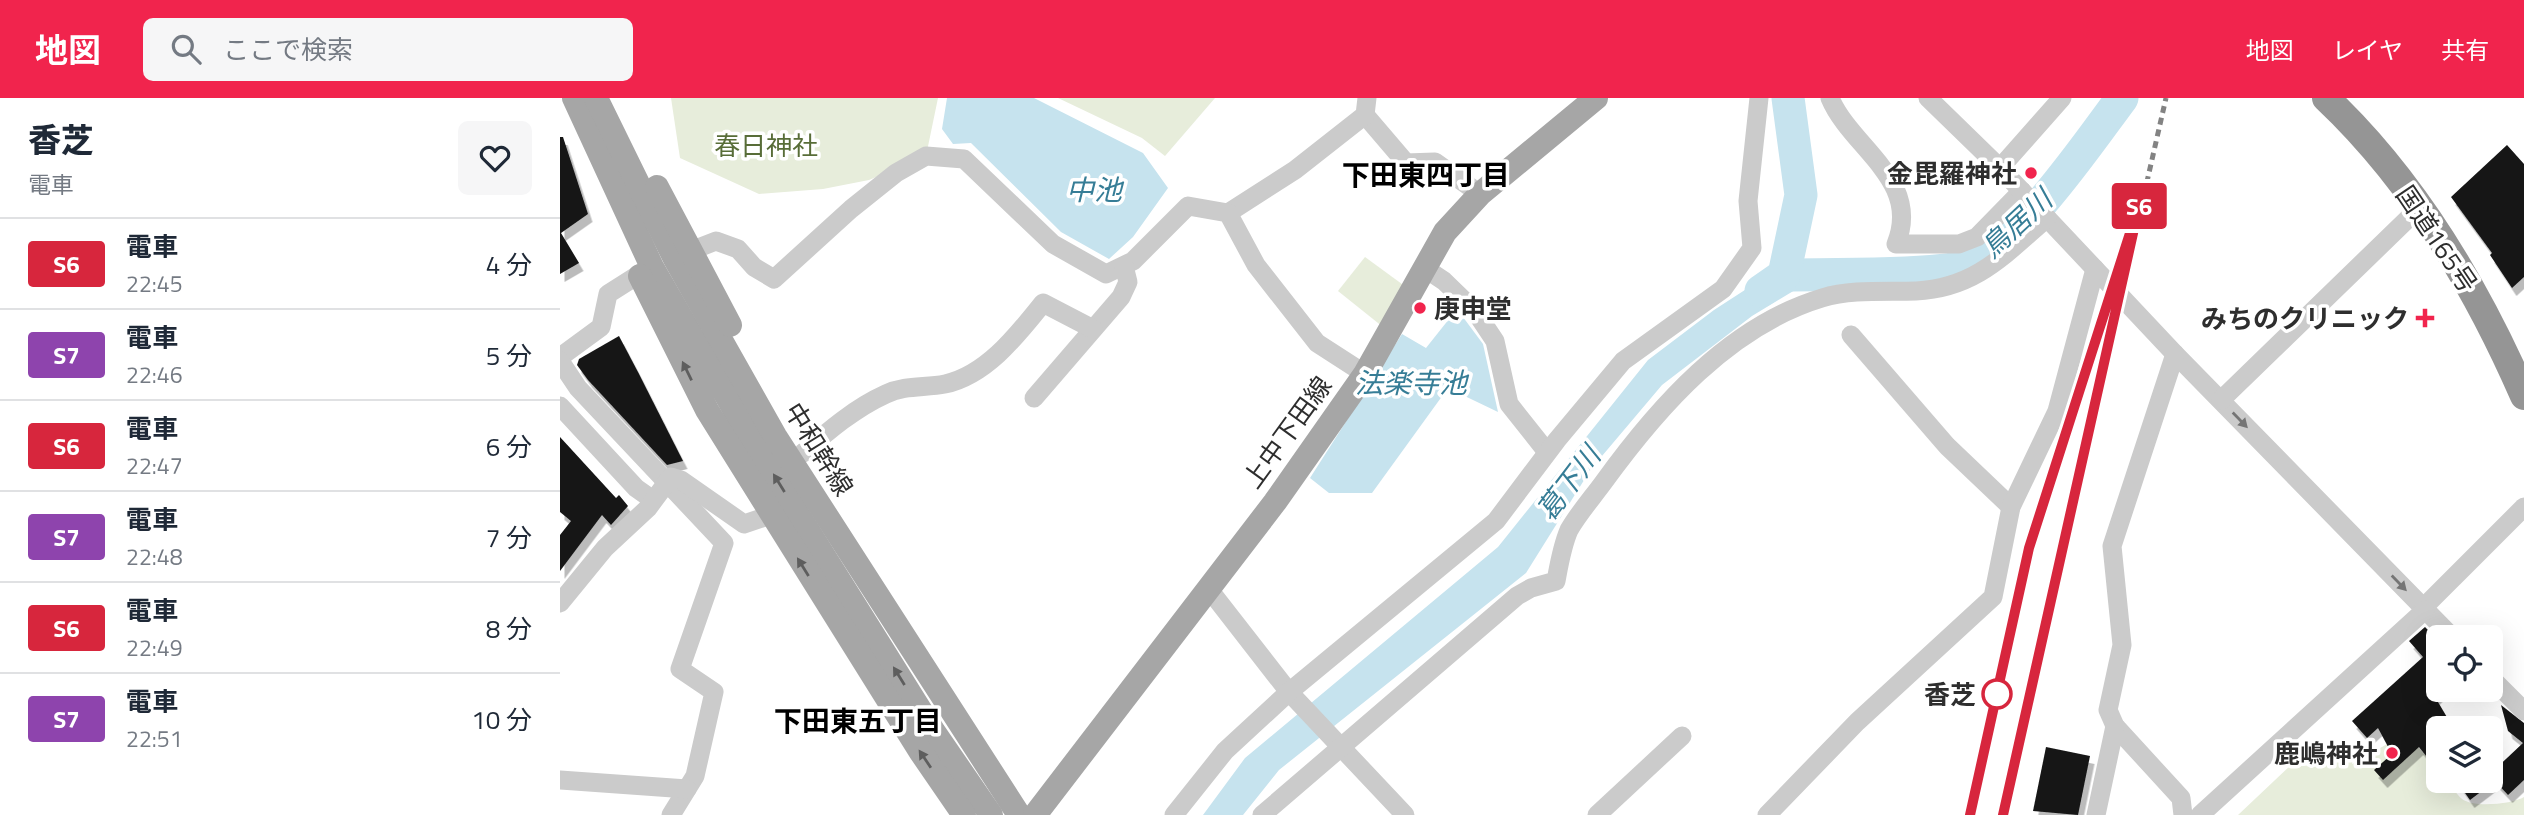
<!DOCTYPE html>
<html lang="ja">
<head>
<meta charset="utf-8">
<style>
	body { margin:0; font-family:"Titillium Web","Noto Sans JP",sans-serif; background:#f6f6f7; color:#1f2937; height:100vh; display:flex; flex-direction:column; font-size:26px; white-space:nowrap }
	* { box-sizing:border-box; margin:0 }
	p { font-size:23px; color:#747a83 }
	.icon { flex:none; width:38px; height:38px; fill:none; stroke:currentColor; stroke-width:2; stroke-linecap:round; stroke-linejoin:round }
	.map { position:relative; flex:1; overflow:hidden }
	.sheet { display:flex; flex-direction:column; background:#fff; width:560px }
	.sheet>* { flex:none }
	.badge { padding:0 14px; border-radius:5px; font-size:24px; line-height:46px }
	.tools { position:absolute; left:1866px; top:527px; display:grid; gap:14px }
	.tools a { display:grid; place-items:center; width:77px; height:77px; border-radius:10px; background:#fff; box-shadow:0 7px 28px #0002; font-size:35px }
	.map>.badge { position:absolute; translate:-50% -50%; box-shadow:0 0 0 4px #fff }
	.round { display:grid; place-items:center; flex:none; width:74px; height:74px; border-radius:10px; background:#f6f6f7 }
	.overview { display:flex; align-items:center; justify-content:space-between; height:119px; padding:0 28px }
	h1 { font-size:33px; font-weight:800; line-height:52px }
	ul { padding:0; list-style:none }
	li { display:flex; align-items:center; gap:21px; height:91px; padding:0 28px; border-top:2px solid #e0e1e3 }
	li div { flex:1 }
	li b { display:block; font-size:26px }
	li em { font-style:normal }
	li .badge { min-width:77px; font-weight:700; text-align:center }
	header { display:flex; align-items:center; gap:42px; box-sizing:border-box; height:98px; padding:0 35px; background:#f1244d; color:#fff }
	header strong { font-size:33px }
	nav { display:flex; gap:38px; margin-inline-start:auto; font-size:24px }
	.search { width:490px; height:63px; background:#f6f6f7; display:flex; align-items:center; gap:18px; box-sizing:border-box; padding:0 24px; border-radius:10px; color:#747a83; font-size:26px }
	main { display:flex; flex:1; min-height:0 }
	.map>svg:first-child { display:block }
	.green { fill:#e7eddb }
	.water { fill:#c6e3ee }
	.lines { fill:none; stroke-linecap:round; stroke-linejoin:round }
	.river { stroke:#c6e3ee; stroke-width:33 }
	.building { fill:#151515; filter:url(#shadow) }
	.minor { stroke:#cbcbcb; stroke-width:19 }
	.major { stroke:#a6a6a6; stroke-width:24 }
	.highway { stroke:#959595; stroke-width:28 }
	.rail { stroke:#838383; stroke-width:5; stroke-dasharray:7 5; stroke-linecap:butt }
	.oneway { fill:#5e5e5e }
	.oneway2 { fill:#757575 }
	.line-casing { stroke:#fff; stroke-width:16 }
	.line { stroke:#d7263d; stroke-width:10 }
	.poi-dot { fill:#f1244d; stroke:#fff; stroke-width:2.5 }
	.stop-dot { fill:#fff; stroke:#d7263d; stroke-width:3.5 }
	.labels { text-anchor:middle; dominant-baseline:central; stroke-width:7; stroke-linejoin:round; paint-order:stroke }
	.park-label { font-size:26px; fill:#586d38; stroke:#fff }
	.poi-label { font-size:26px; font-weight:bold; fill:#2e2e2e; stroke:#fff; text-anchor:end }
	.street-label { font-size:26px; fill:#2e2e2e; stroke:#fff }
	.stop-label { font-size:26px; font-weight:bold; fill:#2e2e2e; stroke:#fff; text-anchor:end }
	.neighbourhood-label { font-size:28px; font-weight:bold; fill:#000; stroke:#fff }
	.water-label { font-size:28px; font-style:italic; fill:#367d96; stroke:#fff }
</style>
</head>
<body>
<header>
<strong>地図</strong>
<div class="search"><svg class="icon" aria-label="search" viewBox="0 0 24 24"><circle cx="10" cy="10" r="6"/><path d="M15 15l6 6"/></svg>ここで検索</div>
<nav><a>地図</a><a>レイヤ</a><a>共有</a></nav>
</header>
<main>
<section class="sheet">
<div class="overview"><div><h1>香芝</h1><p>電車</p></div><a class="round"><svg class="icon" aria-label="heart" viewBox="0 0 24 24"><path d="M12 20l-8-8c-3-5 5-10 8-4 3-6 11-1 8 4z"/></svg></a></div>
<ul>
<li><span class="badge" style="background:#d7263d;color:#fff">S6</span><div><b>電車</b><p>22:45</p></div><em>4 分</em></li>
<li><span class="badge" style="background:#8e44ad;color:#fff">S7</span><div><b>電車</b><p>22:46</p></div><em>5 分</em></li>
<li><span class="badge" style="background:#d7263d;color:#fff">S6</span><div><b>電車</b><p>22:47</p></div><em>6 分</em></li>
<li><span class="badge" style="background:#8e44ad;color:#fff">S7</span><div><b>電車</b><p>22:48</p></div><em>7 分</em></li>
<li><span class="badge" style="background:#d7263d;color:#fff">S6</span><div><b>電車</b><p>22:49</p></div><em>8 分</em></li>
<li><span class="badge" style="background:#8e44ad;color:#fff">S7</span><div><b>電車</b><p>22:51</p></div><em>10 分</em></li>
</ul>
</section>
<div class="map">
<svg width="1964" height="717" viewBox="0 0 1964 717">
	<defs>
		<filter id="shadow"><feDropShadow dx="4.5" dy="8" stdDeviation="0" flood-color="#0004"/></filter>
	</defs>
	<rect width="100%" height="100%" fill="#fff"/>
	<!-- green -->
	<g class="green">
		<path d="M 111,0 L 378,0 L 366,58 L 309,82 L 263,91 L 199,96 L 120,60 Z"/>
		<path d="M 498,0 L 655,0 L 605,58 L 582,40 Z"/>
		<path d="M 805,159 L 846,189 L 823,229 L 778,193 Z"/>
		<path d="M 1795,645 L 1792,666 L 1829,645 L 1856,647 L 1878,671 L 1878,682 L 1887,683 C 1892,688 1896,696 1902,701 C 1913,710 1953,706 1964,699 L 1964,717 L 1678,717 L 1731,667 Z"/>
	</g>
	<!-- water -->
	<g class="water">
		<path d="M 387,0 L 474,0 L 583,55 L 608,90 L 573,139 L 549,161 L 501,134 L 411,45 L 393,46 L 382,31 Z"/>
		<path d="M 1220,159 L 1244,166 L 1240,189 L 1192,218 L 1102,287 L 1031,371 L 966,475 L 719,672 L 683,717 L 643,717 L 685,660 L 938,449 L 1088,262 L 1154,212 L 1208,177 Z"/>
		<path d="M 897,211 L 923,246 L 938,314 L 888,290 L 812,395 L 769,395 L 750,380 L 842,236 L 866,250 Z"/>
	</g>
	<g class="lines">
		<!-- river -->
		<g class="river">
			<path d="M 1224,177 C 1261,176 1384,179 1411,166 C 1465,139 1526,48 1562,0"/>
			<path d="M 1201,193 L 1224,177 L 1241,97 L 1228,0"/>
		</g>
	</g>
	<!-- building -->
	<g class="building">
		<path d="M 0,39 L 3,39 L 28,116 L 1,135 L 19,165 L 0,176 Z"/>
		<path d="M 1947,47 L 1964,66 L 1964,179 L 1952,190 L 1930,157 L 1932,155 L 1891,99 Z"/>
		<path d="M 59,238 L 79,276 L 123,363 L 107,367 L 28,282 L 17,267 L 19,261 Z"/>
		<path d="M 0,339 L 56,400 L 59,397 L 68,408 L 51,427 L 42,417 L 0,473 L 0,437 L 11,423 L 0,414 Z"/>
		<path d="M 1865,529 L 1878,542 L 1878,555 L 1869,562 L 1878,571 L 1878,596 L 1875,599 L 1888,621 L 1878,628 L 1878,673 L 1859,649 L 1823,682 L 1814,672 L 1832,656 L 1818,630 L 1807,640 L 1792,623 L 1863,559 L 1849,543 Z"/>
		<path d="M 1941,607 L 1964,625 L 1964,682 L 1948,697 L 1935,683 L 1910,702 L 1896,682 L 1935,682 L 1930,676 L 1963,645 L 1948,633 Z"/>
		<path d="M 1486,649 L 1530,658 L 1518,717 L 1473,713 Z"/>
	</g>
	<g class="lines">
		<!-- minor -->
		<g class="minor">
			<path d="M 1270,0 C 1291,50 1362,82 1336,146 L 1399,146 L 1417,139 L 1462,93"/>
			<path d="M 1368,0 L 1440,70 L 1615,256 L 1892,539"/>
			<path d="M 805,17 L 846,65 L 875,64 L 920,96"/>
			<path d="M 1440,70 L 1502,0"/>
			<path d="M 668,115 L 735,72 L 805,17 L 807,0"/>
			<path d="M 120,157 L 156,143 L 178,151 L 194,169 L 214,181 L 291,111 L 336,75 L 366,58 L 404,61 L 493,146 L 546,176 L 573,163 L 628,108 L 668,115 L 696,167 L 757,245 L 805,276"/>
			<path d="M 866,171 L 884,183 L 915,213 L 935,243 L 949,306 L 987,354"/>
			<path d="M 1291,237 L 1387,348 L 1451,409"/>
			<path d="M 1615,256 L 1552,448 L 1562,547 L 1548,612 L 1555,628 L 1621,700 L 1623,717"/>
			<path d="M 0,259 L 41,229 L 48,196 L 89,170"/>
			<path d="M 0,263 L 18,290 L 164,445 L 120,571 L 154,594 L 135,678 L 111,717"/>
			<path d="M 474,300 L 561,199 L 568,184 L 564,168"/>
			<path d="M 1661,302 L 1860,109"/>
			<path d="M 0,308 L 76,390 L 93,402"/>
			<path d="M 243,355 C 268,333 295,310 326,296 C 345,287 365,290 385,286 C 427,277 458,236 483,205 L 533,231"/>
			<path d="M 648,490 L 729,594 L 845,717"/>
			<path d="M 0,505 L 45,450 L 88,410 L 111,379 L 121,382 L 184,426 L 211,417"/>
			<path d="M 1863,510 L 1964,409"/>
			<path d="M 1930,579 L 1964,613"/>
			<path d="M 0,682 L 127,691"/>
			<path d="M 614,717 L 665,653 L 729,594 L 936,423 L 997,342 L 1063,263 L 1163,191 L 1192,150 L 1188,103 L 1199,0"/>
			<path d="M 702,717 L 957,498 L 971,490 L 996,483 C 999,467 1002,448 1009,432 C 1018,416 1032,400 1043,385 C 1098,309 1169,228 1262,200 C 1292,191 1325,194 1356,193 C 1416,190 1445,156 1487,120"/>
			<path d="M 1037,717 L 1122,638"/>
			<path d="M 1207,717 L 1297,624 L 1433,499 L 1451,409 L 1497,313 L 1535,171"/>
			<path d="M 1536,717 L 1555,628"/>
			<path d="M 1640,717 L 1865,512"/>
		</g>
		<!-- major -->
		<g class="major">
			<path d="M 14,0 L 92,169 L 197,351 L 374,634 L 431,717"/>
			<path d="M 36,0 L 114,159 L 215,338 L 459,717"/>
			<path d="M 97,89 L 170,227"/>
			<path d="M 80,178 L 147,312 L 360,653 L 404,717"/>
			<path d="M 475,717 L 715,404 L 805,276 L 885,134 L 920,96 L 1036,0"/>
		</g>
		<!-- highway -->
		<path class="highway" d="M 1766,0 C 1854,83 1916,188 1964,298"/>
		<!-- rail -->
		<g class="rail">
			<path d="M 1410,717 L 1469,450 L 1551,194"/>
			<path d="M 1443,717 L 1606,0"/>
		</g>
	</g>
	<!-- one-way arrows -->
	<defs><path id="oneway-solid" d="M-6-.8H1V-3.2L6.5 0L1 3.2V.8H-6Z" transform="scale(1.75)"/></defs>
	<g class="oneway">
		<use href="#oneway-solid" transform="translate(127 273) rotate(-116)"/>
		<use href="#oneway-solid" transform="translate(219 385) rotate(-122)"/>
		<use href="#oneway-solid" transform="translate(243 469) rotate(-122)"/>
		<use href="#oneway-solid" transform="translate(339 578) rotate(-122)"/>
		<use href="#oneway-solid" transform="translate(365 661) rotate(-124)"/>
	</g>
	<g class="oneway2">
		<use href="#oneway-solid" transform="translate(1680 322) rotate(46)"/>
		<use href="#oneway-solid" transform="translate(1839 485) rotate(46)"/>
	</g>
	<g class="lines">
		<!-- line casing -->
		<g class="line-casing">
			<path id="line" d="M 1410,717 L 1469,450 L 1580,104 L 1443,717"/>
		</g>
		<!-- line -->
		<use href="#line" class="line"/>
	</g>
	<!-- markers -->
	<g class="poi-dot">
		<circle cx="1471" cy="75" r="7"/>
		<circle cx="860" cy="210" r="7"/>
		<path d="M1861.5 209.5h7v7h7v7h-7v7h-7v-7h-7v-7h7z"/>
		<circle cx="1832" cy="655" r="7"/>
	</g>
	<circle class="stop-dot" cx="1437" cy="596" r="14"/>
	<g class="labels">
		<!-- park labels -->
		<g class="park-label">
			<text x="206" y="47">春日神社</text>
		</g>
		<!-- poi labels -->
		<g class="poi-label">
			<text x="1457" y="75">金毘羅神社</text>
			<text x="874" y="210" text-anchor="start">庚申堂</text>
			<text x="1849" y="220">みちのクリニック</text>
			<text x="1818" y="655">鹿嶋神社</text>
		</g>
		<!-- street labels -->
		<g class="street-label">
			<text transform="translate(1877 141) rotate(56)">国道165号</text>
			<text transform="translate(727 334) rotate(-54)">上中下田線</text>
			<text transform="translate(259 351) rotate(58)">中和幹線</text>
		</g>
		<!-- stop labels -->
		<g class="stop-label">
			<text x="1416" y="596">香芝</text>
		</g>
		<!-- neighbourhood labels -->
		<g class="neighbourhood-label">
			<text x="866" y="76">下田東四丁目</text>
			<text x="298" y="622">下田東五丁目</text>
		</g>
		<!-- water labels -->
		<g class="water-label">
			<text x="534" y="91">中池</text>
			<text transform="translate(1456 125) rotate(-43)">鳥居川</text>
			<text x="851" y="284">法楽寺池</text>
			<text transform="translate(1008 385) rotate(-53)">葛下川</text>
		</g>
	</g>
</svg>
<div class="tools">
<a><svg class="icon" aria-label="locate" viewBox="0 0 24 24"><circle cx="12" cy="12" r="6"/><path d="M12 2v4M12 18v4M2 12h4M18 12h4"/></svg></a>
<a><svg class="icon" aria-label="layers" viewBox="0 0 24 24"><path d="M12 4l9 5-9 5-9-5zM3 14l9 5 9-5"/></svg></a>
</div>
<b class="badge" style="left:1579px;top:108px;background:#d7263d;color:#fff">S6</b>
</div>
</main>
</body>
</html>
